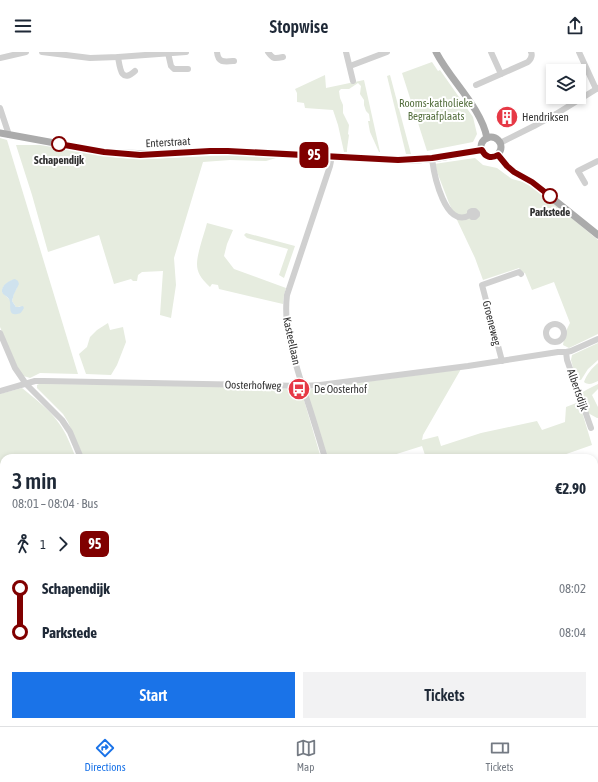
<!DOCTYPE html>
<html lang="en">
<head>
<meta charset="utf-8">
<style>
	body { margin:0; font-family:"Asap Condensed",sans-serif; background:#f2f2f3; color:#1f2937; height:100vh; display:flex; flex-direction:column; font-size:15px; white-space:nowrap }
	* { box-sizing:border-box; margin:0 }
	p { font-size:13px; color:#747a83 }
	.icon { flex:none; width:22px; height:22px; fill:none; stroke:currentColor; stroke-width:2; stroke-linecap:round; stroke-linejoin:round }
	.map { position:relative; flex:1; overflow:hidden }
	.panel { position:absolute; left:0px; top:402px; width:598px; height:272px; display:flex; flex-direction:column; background:#fff; border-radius:12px 12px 0 0; box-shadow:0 2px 6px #0003 }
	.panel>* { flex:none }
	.badge { padding:0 8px; border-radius:6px; font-size:14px; line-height:26px }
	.fabs { position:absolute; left:546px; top:12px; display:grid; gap:8px }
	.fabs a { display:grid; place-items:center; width:40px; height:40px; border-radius:0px; background:#fff; box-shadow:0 2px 6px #0003; font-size:20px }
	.map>.badge { position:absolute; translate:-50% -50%; box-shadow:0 0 0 2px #fff }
	.legs { display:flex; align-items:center; gap:6px; height:44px; padding:0 12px; font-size:13px }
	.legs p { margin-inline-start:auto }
	.head { display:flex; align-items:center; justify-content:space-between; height:68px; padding:0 12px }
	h1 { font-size:22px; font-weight:600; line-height:30px }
	.action { display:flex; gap:8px; margin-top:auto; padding:8px 12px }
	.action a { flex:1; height:46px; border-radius:0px; background:#1a73e8; color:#fff; font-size:16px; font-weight:600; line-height:46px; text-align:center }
	.action a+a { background:#f2f2f3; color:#1f2937 }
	ul { padding:0 12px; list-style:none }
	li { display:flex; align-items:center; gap:14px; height:44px; font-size:15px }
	li i { display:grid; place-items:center; width:6px; height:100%; margin:0 5px; background:currentColor }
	li i::after { content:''; width:10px; height:10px; margin:-5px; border:3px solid; border-radius:50%; background:#fff }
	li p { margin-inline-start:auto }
	li:first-child i { background:linear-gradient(#0000 50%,currentColor 0) }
	li:last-child i { background:linear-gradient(currentColor 50%,#0000 0) }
	header { display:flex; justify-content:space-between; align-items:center; height:52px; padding:0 12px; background:#fff; font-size:18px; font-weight:600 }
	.tab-bar { display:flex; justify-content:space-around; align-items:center; height:56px; border-top:1px solid #e0e1e3; background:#fff; font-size:11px; color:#747a83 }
	.tab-bar a { display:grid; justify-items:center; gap:2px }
	.tab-bar .on { color:#1a73e8 }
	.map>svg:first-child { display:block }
	.green { fill:#e6ecdf; fill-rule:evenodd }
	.water { fill:#cfe2ee }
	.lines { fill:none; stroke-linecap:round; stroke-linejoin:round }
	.minor { stroke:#d0d0d0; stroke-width:6 }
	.major { stroke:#ababab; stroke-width:7 }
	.line-1-casing { stroke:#fff; stroke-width:9 }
	.line-1 { stroke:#800000; stroke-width:6 }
	.stop-1-dot { fill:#fff; stroke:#800000; stroke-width:2 }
	.labels { text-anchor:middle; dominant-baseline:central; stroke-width:4; stroke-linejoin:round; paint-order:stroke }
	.park-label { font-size:11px; fill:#56703f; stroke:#fff }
	.poi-label { font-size:11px; fill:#333; stroke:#fff; text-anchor:start }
	.street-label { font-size:11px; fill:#333; stroke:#fff }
	.stop-label { font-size:11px; font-weight:bold; fill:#333; stroke:#fff }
</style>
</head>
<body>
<header><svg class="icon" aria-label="menu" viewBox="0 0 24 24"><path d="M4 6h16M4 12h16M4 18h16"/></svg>Stopwise<svg class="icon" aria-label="share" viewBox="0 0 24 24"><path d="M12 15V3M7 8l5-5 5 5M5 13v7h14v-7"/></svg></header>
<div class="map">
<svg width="598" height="674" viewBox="0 0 598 674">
	<rect width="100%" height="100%" fill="#fff"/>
	<!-- green -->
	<g class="green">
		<path d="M 432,10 L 438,19 L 440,18 L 473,65 L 477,82 L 473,90 L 427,99 L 402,21 Z"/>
		<path d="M 325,23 L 326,36 L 364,28 L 380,100 L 379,100 L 370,80 L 368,69 L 370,69 L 369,62 L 366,59 L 364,53 L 364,48 L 360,42 L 361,34 L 358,31 L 349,37 L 341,37 L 339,39 L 340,46 L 343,53 L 343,61 L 349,73 L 348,82 L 349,83 L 347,97 L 347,100 L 344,100 L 338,73 L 333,58 L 305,56 L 304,51 L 297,50 L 297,41 L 295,37 Z"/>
		<path d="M 390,23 L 411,102 L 406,102 L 387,24 Z"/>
		<path d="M 0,86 L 7,88 L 78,322 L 40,321 L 30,326 L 27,325 L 23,324 L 19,319 L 0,275 ZM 12,228 L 17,236 L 14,241 L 12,249 L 16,255 L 18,255 L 21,254 L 12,260 L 10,248 L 2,240 C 2,234 7,231 12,228 Z"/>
		<path d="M 16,93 L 40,93 L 119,106 L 149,107 L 230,103 L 276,106 L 266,109 L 230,108 L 203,110 L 174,206 L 176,233 L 171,266 L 160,263 L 163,219 L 142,220 L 138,223 L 137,229 L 133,229 L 131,227 L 114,232 L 99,183 L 48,200 L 32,143 Z"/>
		<path d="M 475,106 L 483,113 L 497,116 L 505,122 L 512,127 L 527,131 L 533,134 L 598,188 L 598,282 L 569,296 L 563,293 C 564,285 566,278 570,271 L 554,230 L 532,238 L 525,221 L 521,220 L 519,216 L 483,228 L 475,206 L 449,151 L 434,112 Z"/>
		<path d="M 207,171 L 233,178 L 227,192 L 224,204 L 234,217 L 286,236 L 284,243 L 283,252 L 219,237 L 218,233 L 212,232 L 210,235 C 195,221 195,214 200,195 C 202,187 205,179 207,171 Z"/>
		<path d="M 246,181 L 295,194 L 284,226 L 279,223 L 288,197 L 247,186 L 244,183 Z"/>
		<path d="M 108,271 L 110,278 L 123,275 L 126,290 L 117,313 L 111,323 L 86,322 L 79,302 L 87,295 L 90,285 L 97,278 Z"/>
		<path d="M 598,291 L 598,308 L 588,317 L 581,328 L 576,327 L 571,308 L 572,303 Z"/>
		<path d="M 598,311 L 598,329 C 593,331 589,334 584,330 C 587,322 592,316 598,311 Z"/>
		<path d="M 461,317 L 423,383 L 422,388 L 438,384 L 441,394 L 481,381 L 537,369 L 542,378 L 565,370 L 566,355 L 579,350 L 592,393 L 555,406 L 426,406 L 422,394 L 384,406 L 327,406 L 305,338 Z"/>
		<path d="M 39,332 L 219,333 L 301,338 L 321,406 L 84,406 L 68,370 L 63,362 L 37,336 L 37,333 Z"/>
		<path d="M 598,332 L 598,337 L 592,343 L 598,355 L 598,366 L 597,366 L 588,361 L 581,341 L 588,337 Z"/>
		<path d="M 22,336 C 34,346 49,357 58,370 C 66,380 71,394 76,406 L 4,406 L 4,459 L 3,457 L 0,445 L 0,342 Z"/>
		<path d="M 598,559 L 598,647 L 594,649 L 594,562 Z"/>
	</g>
	<!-- water -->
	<path class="water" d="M 15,227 L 18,229 L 19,232 L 14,242 L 12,249 L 16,255 L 18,255 L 23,254 L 24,256 C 22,259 21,262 17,262 C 7,264 12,252 9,247 C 7,244 3,243 2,240 C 1,233 10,228 15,227 Z"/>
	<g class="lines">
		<!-- minor -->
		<g class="minor">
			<path d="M 42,0 L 90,6 L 118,5 L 186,0"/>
			<path d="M 217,0 C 218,11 224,10 234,9"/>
			<path d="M 268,0 C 273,7 274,7 283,5"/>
			<path d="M 346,0 L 353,29"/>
			<path d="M 491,0 L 501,22"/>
			<path d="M 579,0 L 596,37"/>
			<path d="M 168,1 L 171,14 L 174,17 L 188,17"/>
			<path d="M 118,5 C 120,16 121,32 135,19"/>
			<path d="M 0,6 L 26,0"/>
			<path d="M 350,14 L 387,0"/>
			<path d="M 476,33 L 501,22 L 528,10 C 531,7 533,4 531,0"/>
			<path d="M 0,56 L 9,83"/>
			<path d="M 500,91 L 534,74 L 556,62 L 598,36"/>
			<path d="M 432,107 C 434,122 445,178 470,163 L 472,165 L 475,165 L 477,163 L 477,161 L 475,159 L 472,159 L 470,160 L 470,163"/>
			<path d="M 585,131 L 578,119 L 598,109"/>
			<circle cx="555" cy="281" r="9"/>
			<path d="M 0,281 L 15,316 L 26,332 L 62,368 L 70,380 L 81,406"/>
			<path d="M 566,300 L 567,308 L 591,376"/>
			<path d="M 502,309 L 482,233 L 519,220 L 521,222"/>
			<path d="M 0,339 L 35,329 L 44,329 L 303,334 L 320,333 L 468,314 L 558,300 L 566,300 L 571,299 L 598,287"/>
			<path d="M 325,406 C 318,383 311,359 303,336 C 294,306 283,275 287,243 L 330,114 L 332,104"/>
			<path d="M 0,540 L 4,547"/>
			<path d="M 594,560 L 598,557"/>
			<path d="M 0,585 L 4,584"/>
			<path d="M 0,657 L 4,655"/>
			<path d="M 49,670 L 51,674"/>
			<path d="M 375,670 L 387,674"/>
			<path d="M 34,674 L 42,670"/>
			<path d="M 161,674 L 169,670"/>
			<path d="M 316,674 L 324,670"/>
			<path d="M 552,674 L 554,670"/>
		</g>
		<!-- major -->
		<g class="major">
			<path d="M 436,0 C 450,28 481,55 487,86"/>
			<path d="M 0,81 L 104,100 L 119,101 L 156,102 L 210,99 L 229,99 L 387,107 C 408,109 430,108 450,104 C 461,102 471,99 481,98"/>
			<circle cx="491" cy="95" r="10"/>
			<path d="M 498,103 L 507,114 L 515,120 L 532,130 L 598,183"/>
		</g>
	</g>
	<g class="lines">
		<!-- line-1 casing -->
		<g class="line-1-casing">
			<path id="line-1" d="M 59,92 L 104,100 L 140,103 L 210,99 L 228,99 L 398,108 L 432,106 L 482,98 C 485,105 491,107 498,103 L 507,114 L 514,120 L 532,130 L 550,144"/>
		</g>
		<!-- line-1 -->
		<use href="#line-1" class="line-1"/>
	</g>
	<!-- icons -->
	<defs>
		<g id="building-disc" transform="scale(1.15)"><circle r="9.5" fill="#e63946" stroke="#fff"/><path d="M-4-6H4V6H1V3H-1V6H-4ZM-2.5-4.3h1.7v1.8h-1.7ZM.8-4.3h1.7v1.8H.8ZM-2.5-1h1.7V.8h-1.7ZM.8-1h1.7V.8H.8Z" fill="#fff"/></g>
		<g id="bus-disc" transform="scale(1.15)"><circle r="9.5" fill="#e63946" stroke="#fff"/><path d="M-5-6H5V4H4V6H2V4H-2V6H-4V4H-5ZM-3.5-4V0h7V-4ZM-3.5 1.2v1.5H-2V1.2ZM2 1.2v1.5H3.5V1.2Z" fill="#fff"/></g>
	</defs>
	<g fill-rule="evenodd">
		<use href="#building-disc" x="507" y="65"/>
		<use href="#bus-disc" x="299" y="337"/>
	</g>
	<!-- markers -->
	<g class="stop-1-dot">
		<circle cx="59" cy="92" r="7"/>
		<circle cx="550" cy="144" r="7"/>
	</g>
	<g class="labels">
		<!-- park labels -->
		<g class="park-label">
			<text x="436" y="51">Rooms-katholieke<tspan x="436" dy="13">Begraafplaats</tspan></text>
		</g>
		<!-- poi labels -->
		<g class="poi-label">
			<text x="522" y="65">Hendriksen</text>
			<text x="314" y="337">De Oosterhof</text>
		</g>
		<!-- street labels -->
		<g class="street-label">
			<text transform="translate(168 90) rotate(-3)">Enterstraat</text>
			<text transform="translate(492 271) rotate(76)">Groeneweg</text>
			<text transform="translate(292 289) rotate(78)">Kasteellaan</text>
			<text transform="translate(253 333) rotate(1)">Oosterhofweg</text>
			<text transform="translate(578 338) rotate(71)">Albertsdijk</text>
		</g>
		<!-- stop labels -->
		<g class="stop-label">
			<text x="59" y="108">Schapendijk</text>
			<text x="550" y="160">Parkstede</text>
		</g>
	</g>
</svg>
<div class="fabs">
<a><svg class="icon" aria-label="layers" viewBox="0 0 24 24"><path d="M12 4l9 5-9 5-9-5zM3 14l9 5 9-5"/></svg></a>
</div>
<b class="badge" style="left:314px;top:103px;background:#800000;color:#fff">95</b>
<section class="panel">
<div class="head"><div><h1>3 min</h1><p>08:01 – 08:04 · Bus</p></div><b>€2.90</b></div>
<div class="legs"><svg class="icon" aria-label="walk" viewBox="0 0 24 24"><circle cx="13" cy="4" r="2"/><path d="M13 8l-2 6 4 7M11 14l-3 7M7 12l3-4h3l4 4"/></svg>1<svg class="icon" aria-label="forward" viewBox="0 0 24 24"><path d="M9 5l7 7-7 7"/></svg><b class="badge" style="background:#800000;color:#fff">95</b></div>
<ul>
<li><i style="color:#800000"></i><b>Schapendijk</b><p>08:02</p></li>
<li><i style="color:#800000"></i><b>Parkstede</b><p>08:04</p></li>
</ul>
<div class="action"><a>Start</a><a>Tickets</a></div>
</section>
</div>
<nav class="tab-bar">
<a class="on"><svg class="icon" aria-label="directions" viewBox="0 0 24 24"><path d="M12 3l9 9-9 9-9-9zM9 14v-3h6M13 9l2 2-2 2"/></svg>Directions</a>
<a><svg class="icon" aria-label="map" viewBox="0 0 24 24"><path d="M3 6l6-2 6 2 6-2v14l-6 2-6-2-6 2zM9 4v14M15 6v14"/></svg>Map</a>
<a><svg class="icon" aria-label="tickets" viewBox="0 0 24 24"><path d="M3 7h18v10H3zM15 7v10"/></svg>Tickets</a>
</nav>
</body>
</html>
